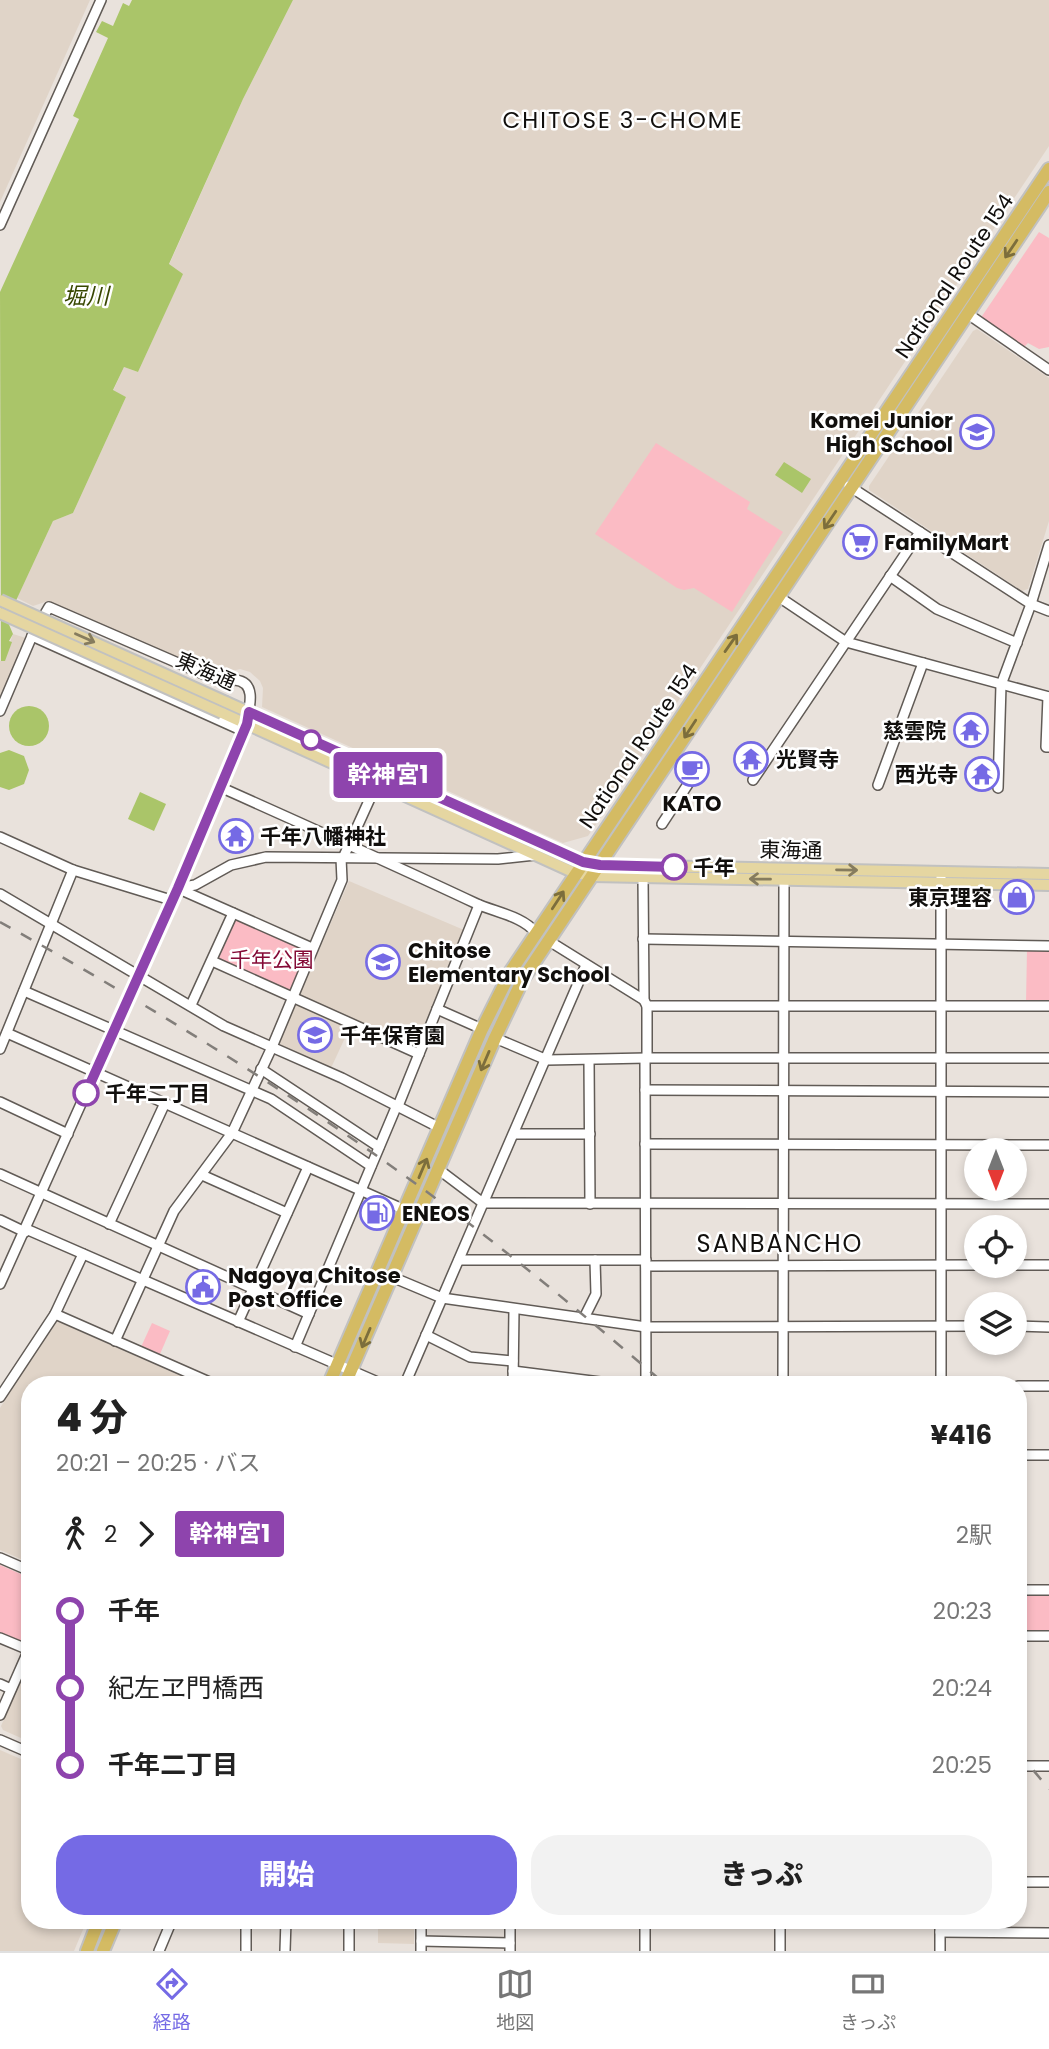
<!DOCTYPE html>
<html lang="ja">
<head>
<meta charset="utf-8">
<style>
	body { margin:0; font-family:Poppins,"Noto Sans JP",sans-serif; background:#f2f2f2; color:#222; height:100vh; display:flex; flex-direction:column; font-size:26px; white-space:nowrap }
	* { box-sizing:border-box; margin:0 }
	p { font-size:23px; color:#767676 }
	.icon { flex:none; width:38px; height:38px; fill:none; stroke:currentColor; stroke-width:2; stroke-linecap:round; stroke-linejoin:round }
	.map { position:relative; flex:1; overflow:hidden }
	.sheet { position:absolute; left:21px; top:1376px; width:1006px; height:553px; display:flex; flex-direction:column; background:#fff; border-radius:28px; box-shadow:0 4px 10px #0003 }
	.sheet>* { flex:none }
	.badge { padding:0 14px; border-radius:5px; font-size:24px; line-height:46px }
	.needle { width:46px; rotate:180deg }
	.tools { position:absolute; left:964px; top:1138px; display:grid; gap:14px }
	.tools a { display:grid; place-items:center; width:63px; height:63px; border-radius:50%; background:#fff; box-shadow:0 4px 10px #0003; font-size:35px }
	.map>.badge { position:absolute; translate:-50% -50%; box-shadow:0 0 0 4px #fff }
	.legs { display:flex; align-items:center; gap:10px; height:77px; padding:0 35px; font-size:23px }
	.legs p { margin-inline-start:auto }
	.summary { display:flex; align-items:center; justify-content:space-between; height:119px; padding:0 35px }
	h1 { font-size:38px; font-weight:800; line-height:52px }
	.cta { display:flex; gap:14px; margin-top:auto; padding:14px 35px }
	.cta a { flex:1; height:80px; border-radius:28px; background:#756ae5; color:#fff; font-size:28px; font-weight:800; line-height:80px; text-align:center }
	.cta a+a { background:#f2f2f2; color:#222 }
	ul { padding:0 35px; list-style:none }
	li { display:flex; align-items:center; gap:24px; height:77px; font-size:26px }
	li i { display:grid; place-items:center; width:10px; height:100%; margin:0 9px; background:currentColor }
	li i::after { content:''; width:18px; height:18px; margin:-9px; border:5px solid; border-radius:50%; background:#fff }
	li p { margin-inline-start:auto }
	li:first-child i { background:linear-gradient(#0000 50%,currentColor 0) }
	li:last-child i { background:linear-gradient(currentColor 50%,#0000 0) }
	.tabs { display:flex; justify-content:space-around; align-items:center; height:98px; border-top:2px solid #e0e0e0; background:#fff; font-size:19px; color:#767676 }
	.tabs a { display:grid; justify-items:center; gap:4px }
	.tabs .active { color:#756ae5 }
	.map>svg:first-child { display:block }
	.built { fill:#e0d4c8 }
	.green { fill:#fbbbc4 }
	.water { fill:#aac569 }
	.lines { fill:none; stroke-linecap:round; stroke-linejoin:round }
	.minor-casing { stroke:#615b56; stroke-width:12 }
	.major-casing { stroke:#c1c1c0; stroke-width:14 }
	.highway-casing { stroke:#c1c1c0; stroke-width:16 }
	.minor { stroke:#fff; stroke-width:9 }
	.major { stroke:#e5d6a1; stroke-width:10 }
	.highway { stroke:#d4bb63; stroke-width:12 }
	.rail { stroke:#827e7a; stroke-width:2.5; stroke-dasharray:12 12; stroke-linecap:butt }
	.major-bridge-casing { stroke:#c1c1c0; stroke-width:14; stroke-linecap:butt }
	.major-bridge { stroke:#e5d6a1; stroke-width:10 }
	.oneway { stroke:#7c6e3c }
	.oneway2 { stroke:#867c5e }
	.line-1-casing { stroke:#fff; stroke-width:16 }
	.line-1 { stroke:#8e44ad; stroke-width:10 }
	.stop-1-dot { fill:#fff; stroke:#8e44ad; stroke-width:3.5 }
	.labels { text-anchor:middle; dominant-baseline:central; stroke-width:5; stroke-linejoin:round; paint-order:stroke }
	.street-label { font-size:21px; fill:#110f0d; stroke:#fff }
	.poi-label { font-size:21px; font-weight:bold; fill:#110f0d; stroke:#fff; text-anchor:start }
	.stop-label { font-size:21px; font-weight:bold; fill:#110f0d; stroke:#fff; text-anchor:start }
	.park-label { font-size:21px; fill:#840a36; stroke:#fff }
	.neighbourhood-label { font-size:23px; letter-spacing:2px; fill:#110f0d; stroke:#fff }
	.water-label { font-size:23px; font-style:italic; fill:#374700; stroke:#fff }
	.quarter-label { font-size:24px; letter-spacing:2px; fill:#110f0d; stroke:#fff }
</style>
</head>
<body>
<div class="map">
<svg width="1049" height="1951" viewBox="0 0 1049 1951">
	<rect width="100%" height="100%" fill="#e9e2dc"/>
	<!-- built -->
	<g class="built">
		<path d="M 0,0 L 90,0 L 0,202 Z"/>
		<path d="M 293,0 L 1049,0 L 1049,146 L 588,836 L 563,843 L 262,707 L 263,688 L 260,681 L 250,672 L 240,669 L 221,674 L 181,661 L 48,601 L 33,606 L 17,598 L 53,521 L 73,513 L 126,397 L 113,391 L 124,367 L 138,372 L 182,275 L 169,265 L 243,99 Z"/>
		<path d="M 977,329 L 1049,378 L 1049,521 L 1028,589 L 1022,591 L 869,490 L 869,486 L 973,331 Z"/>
		<path d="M 13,634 L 26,638 L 0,699 L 0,661 L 4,660 Z"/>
		<path d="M 349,881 L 464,930 L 418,1046 L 415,1048 L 301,997 L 300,994 Z"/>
		<path d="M 298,1004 L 350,1027 L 331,1068 L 281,1045 L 279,1042 L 295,1006 Z"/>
		<path d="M 59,1322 L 199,1384 L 30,1384 L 30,1563 L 0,1550 L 0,1408 L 54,1323 Z"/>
		<path d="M 30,1660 L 30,1742 L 3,1730 L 1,1726 Z"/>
		<path d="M 0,1750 L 30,1763 L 30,1920 L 87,1920 L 74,1951 L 0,1951 Z"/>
		<path d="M 378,1920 L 414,1920 L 414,1944 L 378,1943 Z"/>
	</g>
	<!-- green -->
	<g class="green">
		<path d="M 1039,232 L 1049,238 L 1049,347 L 1039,349 L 1028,343 L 1023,348 L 980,319 Z"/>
		<path d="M 656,443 L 750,502 L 747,509 L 783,532 L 732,612 L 694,588 L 684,590 L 677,588 L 595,534 Z"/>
		<path d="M 238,919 L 305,949 L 306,952 L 290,990 L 286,991 L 219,961 L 218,957 L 235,920 Z"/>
		<path d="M 1027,949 L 1049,949 L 1049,1003 L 1026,1003 Z"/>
		<path d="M 152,1323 L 170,1331 L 160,1354 L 141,1347 Z"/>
		<path d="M 0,1565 L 30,1578 L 30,1634 L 26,1642 L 22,1644 L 0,1634 Z"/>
		<path d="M 1018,1594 L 1049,1594 L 1049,1632 L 1019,1632 Z"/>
	</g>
	<!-- water -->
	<g class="water">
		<path d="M 132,0 L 293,0 L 243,99 L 169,264 L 183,274 L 138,372 L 124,367 L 113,390 L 126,397 L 73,513 L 53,521 L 7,620 L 13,634 L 9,641 L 12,642 L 5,661 L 1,661 L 0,292 L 79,119 L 73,116 L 108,38 L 96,32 L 102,21 L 113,26 L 123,3 L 129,6 Z"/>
		<path d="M 784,462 L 811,479 L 802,493 L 775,475 Z"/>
		<circle cx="29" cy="726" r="20"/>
		<path d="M 9,750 L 24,756 L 29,770 L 24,784 L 9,790 L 0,787 L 0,753 Z"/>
		<path d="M 140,792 L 166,804 L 154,831 L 128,819 Z"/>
	</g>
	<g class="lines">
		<!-- minor casing -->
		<g class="minor-casing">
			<g id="minor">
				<path d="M 0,225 L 101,0"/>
				<path d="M 968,314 L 1049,370"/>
				<path d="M 849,486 L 1031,604 L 1049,611"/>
				<path d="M 890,576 L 937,609 L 1017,643"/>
				<path d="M 779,597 L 846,642 L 1049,697"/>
				<path d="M 1048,697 L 1046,747 L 1049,747"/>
				<path d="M 0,711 L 32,636 L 243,731"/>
				<path d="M 753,780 L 920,532"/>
				<path d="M 878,785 L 923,663"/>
				<path d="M 220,787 C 305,825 390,863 475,903 C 494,912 523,916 536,933"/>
				<path d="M 998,788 L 1001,685 L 1031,604 L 1049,545"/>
				<path d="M 662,824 L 692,778"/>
				<path d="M 0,837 L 73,870 L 171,900"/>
				<path d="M 343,858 L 377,783"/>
				<path d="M 643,877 L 644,1000 L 647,1006 L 647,1058"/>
				<path d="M 178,888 L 195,885 L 231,865 L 266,857 L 498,859 L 535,855"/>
				<path d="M 179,889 L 312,948"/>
				<path d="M 0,894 L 224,1026 L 342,1078 L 440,1128"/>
				<path d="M 643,939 L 1049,946"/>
				<path d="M 549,941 L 644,1000"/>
				<path d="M 212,961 L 419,1054"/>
				<path d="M 24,991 L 271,1099 L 371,1166"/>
				<path d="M 191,1005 L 233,913"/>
				<path d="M 647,1006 L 1049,1006"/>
				<path d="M 437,1009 L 482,1029"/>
				<path d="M 7,1033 L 405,1210"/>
				<path d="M 495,1038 L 547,1060 L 647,1058 L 1049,1058"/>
				<path d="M 0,1049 L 73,870"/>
				<path d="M 645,1059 L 646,1384"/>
				<path d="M 589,1060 L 590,1204"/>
				<path d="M 261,1069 L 379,1147"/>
				<path d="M 645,1090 L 1049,1092"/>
				<path d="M 0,1102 L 68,1134"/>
				<path d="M 398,1106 L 479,905"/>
				<path d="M 514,1134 L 590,1134"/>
				<path d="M 645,1144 L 1049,1145"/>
				<path d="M 438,1169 L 483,1203 L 1049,1204"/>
				<path d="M 0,1174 L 309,1314"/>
				<path d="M 202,1175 L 287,1213"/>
				<path d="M 0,1220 L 25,1232"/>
				<path d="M 109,1224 L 165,1103"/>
				<path d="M 26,1229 L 382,1384"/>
				<path d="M 459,1260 L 646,1260"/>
				<path d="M 1015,1265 L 1049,1265"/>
				<path d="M 646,1266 L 976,1265"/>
				<path d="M 392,1277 L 442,1298 L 646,1327 L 976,1326"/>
				<path d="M 0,1284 L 178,888 L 246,724 C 249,709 258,682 235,680 C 229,680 224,681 217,680 L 49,607 L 32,636"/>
				<path d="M 55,1314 L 214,1384"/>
				<path d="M 584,1318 L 596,1294 L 595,1260"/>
				<path d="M 238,1322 L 308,1167"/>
				<path d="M 1015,1326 L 1049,1327"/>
				<path d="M 426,1335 L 470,1357 L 513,1361"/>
				<path d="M 115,1341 L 174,1211 L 232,1133 L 272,1047 L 342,880 L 341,858"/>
				<path d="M 295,1347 L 397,1105"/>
				<path d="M 513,1371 L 616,1384"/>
				<path d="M 405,1384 L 586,965"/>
				<path d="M 513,1384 L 514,1309"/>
				<path d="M 783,1384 L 784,880"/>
				<path d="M 941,1384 L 941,877"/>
				<path d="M 1018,1386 L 1049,1386"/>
				<path d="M 0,1397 L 55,1314 L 83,1254"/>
				<path d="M 1018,1455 L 1049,1455"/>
				<path d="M 0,1558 L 30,1571"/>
				<path d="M 1018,1590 L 1049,1590"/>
				<path d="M 1018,1636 L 1049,1636"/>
				<path d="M 0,1638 L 29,1650"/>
				<path d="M 0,1684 L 11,1689"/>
				<path d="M 0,1715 L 30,1647"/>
				<path d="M 0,1740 L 30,1753"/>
				<path d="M 1018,1766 L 1049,1766"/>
				<path d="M 1018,1882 L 1049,1882"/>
				<path d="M 421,1920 L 421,1951"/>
				<path d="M 780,1920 L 780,1951"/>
				<path d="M 940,1932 L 1049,1933"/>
				<path d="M 421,1941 L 510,1943"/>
				<path d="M 159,1951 L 172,1920"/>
				<path d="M 246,1951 L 246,1920"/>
				<path d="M 285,1951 L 286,1920"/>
				<path d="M 349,1951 L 349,1920"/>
				<path d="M 510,1951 L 510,1920"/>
				<path d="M 645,1951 L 645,1920"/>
				<path d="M 940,1951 L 940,1920"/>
			</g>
		</g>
		<!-- major casing -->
		<g class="major-casing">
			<g id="major">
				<path d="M 226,702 L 583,862 L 600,865 L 1049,874"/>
				<path d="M 222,713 L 575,873 L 593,876 L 1049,885"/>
			</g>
		</g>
		<!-- highway casing -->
		<g class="highway-casing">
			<g id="highway">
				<path d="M 329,1384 L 482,1029 L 511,971 L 1049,169"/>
				<path d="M 345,1384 L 495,1038 L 523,979 L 1049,192"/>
				<path d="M 87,1951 L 99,1920"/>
				<path d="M 103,1951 L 116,1920"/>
			</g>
		</g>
		<!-- minor -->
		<use href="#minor" class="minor"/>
		<!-- major -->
		<use href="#major" class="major"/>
		<!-- highway -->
		<use href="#highway" class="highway"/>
		<!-- rail -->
		<g class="rail">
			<path d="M 0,922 C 151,1006 299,1097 438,1200 C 516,1258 591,1321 665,1384"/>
			<path d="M 1018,1752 L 1049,1789"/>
		</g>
		<!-- major-bridge casing -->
		<g class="major-bridge-casing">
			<g id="major-bridge">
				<path d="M 0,600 L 226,702"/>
				<path d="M 0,613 L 222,713"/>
			</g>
		</g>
		<!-- major-bridge -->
		<use href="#major-bridge" class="major-bridge"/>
	</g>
	<!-- one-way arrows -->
	<defs><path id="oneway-shaft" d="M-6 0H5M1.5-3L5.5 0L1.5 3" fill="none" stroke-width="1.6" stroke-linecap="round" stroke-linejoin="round" transform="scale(1.75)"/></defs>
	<g class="oneway">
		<use href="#oneway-shaft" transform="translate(1011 249) rotate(124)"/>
		<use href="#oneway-shaft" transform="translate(830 520) rotate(124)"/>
		<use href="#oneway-shaft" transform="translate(731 643) rotate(-55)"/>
		<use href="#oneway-shaft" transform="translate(690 729) rotate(123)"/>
		<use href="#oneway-shaft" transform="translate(558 900) rotate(-57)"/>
		<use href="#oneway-shaft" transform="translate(485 1061) rotate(113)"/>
		<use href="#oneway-shaft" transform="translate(423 1168) rotate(-67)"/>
		<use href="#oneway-shaft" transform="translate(366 1338) rotate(113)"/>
	</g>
	<g class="oneway2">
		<use href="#oneway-shaft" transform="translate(85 638) rotate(24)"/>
		<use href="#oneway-shaft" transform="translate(847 870) rotate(1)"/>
		<use href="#oneway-shaft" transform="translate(760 879) rotate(-179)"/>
	</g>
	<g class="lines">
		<!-- line-1 casing -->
		<g class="line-1-casing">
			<path id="line-1" d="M 86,1093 L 178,888 L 247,724 L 249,712 L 583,862 L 600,865 L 674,867"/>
		</g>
		<!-- line-1 -->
		<use href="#line-1" class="line-1"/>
	</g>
	<!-- icons -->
	<defs>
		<g id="school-ring" transform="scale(1.75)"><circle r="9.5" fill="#fff" stroke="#756ae5" stroke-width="1.5"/><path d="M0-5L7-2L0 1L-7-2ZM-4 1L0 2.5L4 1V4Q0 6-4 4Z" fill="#756ae5"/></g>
		<g id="supermarket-ring" transform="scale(1.75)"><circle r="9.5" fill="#fff" stroke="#756ae5" stroke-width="1.5"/><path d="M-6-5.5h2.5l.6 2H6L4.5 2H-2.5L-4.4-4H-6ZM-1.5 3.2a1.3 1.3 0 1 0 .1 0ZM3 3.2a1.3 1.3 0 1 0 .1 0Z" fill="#756ae5"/></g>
		<g id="temple-ring" transform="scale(1.75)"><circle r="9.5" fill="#fff" stroke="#756ae5" stroke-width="1.5"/><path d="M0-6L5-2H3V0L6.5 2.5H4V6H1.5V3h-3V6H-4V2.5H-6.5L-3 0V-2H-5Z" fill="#756ae5"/></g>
		<g id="cafe-ring" transform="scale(1.75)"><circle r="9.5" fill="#fff" stroke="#756ae5" stroke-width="1.5"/><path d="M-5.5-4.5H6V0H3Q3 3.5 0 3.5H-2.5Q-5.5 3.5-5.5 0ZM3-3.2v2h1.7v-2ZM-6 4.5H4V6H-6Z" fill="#756ae5"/></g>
		<g id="shop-ring" transform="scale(1.75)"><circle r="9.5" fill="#fff" stroke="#756ae5" stroke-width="1.5"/><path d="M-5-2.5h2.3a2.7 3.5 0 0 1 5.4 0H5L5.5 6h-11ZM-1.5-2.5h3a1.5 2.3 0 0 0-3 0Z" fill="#756ae5"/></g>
		<g id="fuel-ring" transform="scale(1.75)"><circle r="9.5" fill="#fff" stroke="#756ae5" stroke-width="1.5"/><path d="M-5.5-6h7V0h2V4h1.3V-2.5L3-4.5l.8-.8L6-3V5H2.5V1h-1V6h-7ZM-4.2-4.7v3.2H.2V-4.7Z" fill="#756ae5"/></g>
		<g id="civic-ring" transform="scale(1.75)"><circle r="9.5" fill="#fff" stroke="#756ae5" stroke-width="1.5"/><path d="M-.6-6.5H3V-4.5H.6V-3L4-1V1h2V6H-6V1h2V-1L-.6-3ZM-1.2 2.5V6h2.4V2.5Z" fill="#756ae5"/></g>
	</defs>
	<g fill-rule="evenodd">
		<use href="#school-ring" x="977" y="432"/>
		<use href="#supermarket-ring" x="860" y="542"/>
		<use href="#temple-ring" x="971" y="730"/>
		<use href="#temple-ring" x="751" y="759"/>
		<use href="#cafe-ring" x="692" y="769"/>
		<use href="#temple-ring" x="982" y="774"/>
		<use href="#temple-ring" x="236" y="836"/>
		<use href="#shop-ring" x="1017" y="897"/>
		<use href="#school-ring" x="383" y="962"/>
		<use href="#school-ring" x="315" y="1035"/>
		<use href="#fuel-ring" x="377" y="1213"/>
		<use href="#civic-ring" x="203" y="1287"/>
	</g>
	<!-- markers -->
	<g class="stop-1-dot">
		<circle cx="311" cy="740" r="9"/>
		<circle cx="674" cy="867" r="12"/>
		<circle cx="86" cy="1093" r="12"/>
	</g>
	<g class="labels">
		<!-- street labels -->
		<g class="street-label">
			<text transform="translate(954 276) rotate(-56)">National Route 154</text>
			<text transform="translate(206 671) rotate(24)">東海通</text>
			<text transform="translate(638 746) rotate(-56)">National Route 154</text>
			<text transform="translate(791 850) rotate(1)">東海通</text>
		</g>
		<!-- poi labels -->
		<g class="poi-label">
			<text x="953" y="420" text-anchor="end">Komei Junior<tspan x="953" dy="24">High School</tspan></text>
			<text x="884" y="542">FamilyMart</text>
			<text x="946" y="730" text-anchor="end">慈雲院</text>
			<text x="776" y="759">光賢寺</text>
			<text x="958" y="774" text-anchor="end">西光寺</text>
			<text x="692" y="803" text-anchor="middle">KATO</text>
			<text x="260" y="836">千年八幡神社</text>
			<text x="992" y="897" text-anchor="end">東京理容</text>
			<text x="408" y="950">Chitose<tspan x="408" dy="24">Elementary School</tspan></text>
			<text x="340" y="1035">千年保育園</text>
			<text x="402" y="1213">ENEOS</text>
			<text x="228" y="1275">Nagoya Chitose<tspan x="228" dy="24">Post Office</tspan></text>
		</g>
		<!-- stop labels -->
		<g class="stop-label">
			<text x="693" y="867">千年</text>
			<text x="105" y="1093">千年二丁目</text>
		</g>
		<!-- park labels -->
		<g class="park-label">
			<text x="272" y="959">千年公園</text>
		</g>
		<!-- neighbourhood labels -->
		<g class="neighbourhood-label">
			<text x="623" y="120">CHITOSE 3-CHOME</text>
		</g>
		<!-- water labels -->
		<g class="water-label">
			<text x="86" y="296">堀川</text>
		</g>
		<!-- quarter labels -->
		<g class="quarter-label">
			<text x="780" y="1243">SANBANCHO</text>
		</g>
	</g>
</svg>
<div class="tools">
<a><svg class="needle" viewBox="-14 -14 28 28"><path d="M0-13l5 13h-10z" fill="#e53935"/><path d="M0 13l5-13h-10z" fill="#767676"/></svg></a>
<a><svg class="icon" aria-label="locate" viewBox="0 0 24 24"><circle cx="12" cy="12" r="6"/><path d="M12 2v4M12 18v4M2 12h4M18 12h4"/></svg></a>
<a><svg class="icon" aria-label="layers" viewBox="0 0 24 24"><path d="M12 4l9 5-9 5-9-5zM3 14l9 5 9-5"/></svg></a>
</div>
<b class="badge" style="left:388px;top:775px;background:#8e44ad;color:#fff">幹神宮1</b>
<section class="sheet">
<div class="summary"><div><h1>4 分</h1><p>20:21 – 20:25 · バス</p></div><b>¥416</b></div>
<div class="legs"><svg class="icon" aria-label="walk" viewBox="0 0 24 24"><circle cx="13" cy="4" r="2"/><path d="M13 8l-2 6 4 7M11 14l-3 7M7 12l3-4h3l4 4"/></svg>2<svg class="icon" aria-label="forward" viewBox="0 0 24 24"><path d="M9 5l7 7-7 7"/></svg><b class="badge" style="background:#8e44ad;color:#fff">幹神宮1</b><p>2駅</p></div>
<ul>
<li><i style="color:#8e44ad"></i><b>千年</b><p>20:23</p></li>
<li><i style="color:#8e44ad"></i><span>紀左ヱ門橋西</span><p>20:24</p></li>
<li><i style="color:#8e44ad"></i><b>千年二丁目</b><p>20:25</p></li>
</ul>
<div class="cta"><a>開始</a><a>きっぷ</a></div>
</section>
</div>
<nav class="tabs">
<a class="active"><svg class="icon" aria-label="directions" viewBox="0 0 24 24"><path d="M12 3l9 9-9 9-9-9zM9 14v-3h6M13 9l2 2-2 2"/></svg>経路</a>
<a><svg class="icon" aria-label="map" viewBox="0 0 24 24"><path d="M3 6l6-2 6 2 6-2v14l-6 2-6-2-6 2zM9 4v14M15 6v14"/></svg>地図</a>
<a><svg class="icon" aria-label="tickets" viewBox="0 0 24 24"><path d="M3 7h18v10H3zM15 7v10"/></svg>きっぷ</a>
</nav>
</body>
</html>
